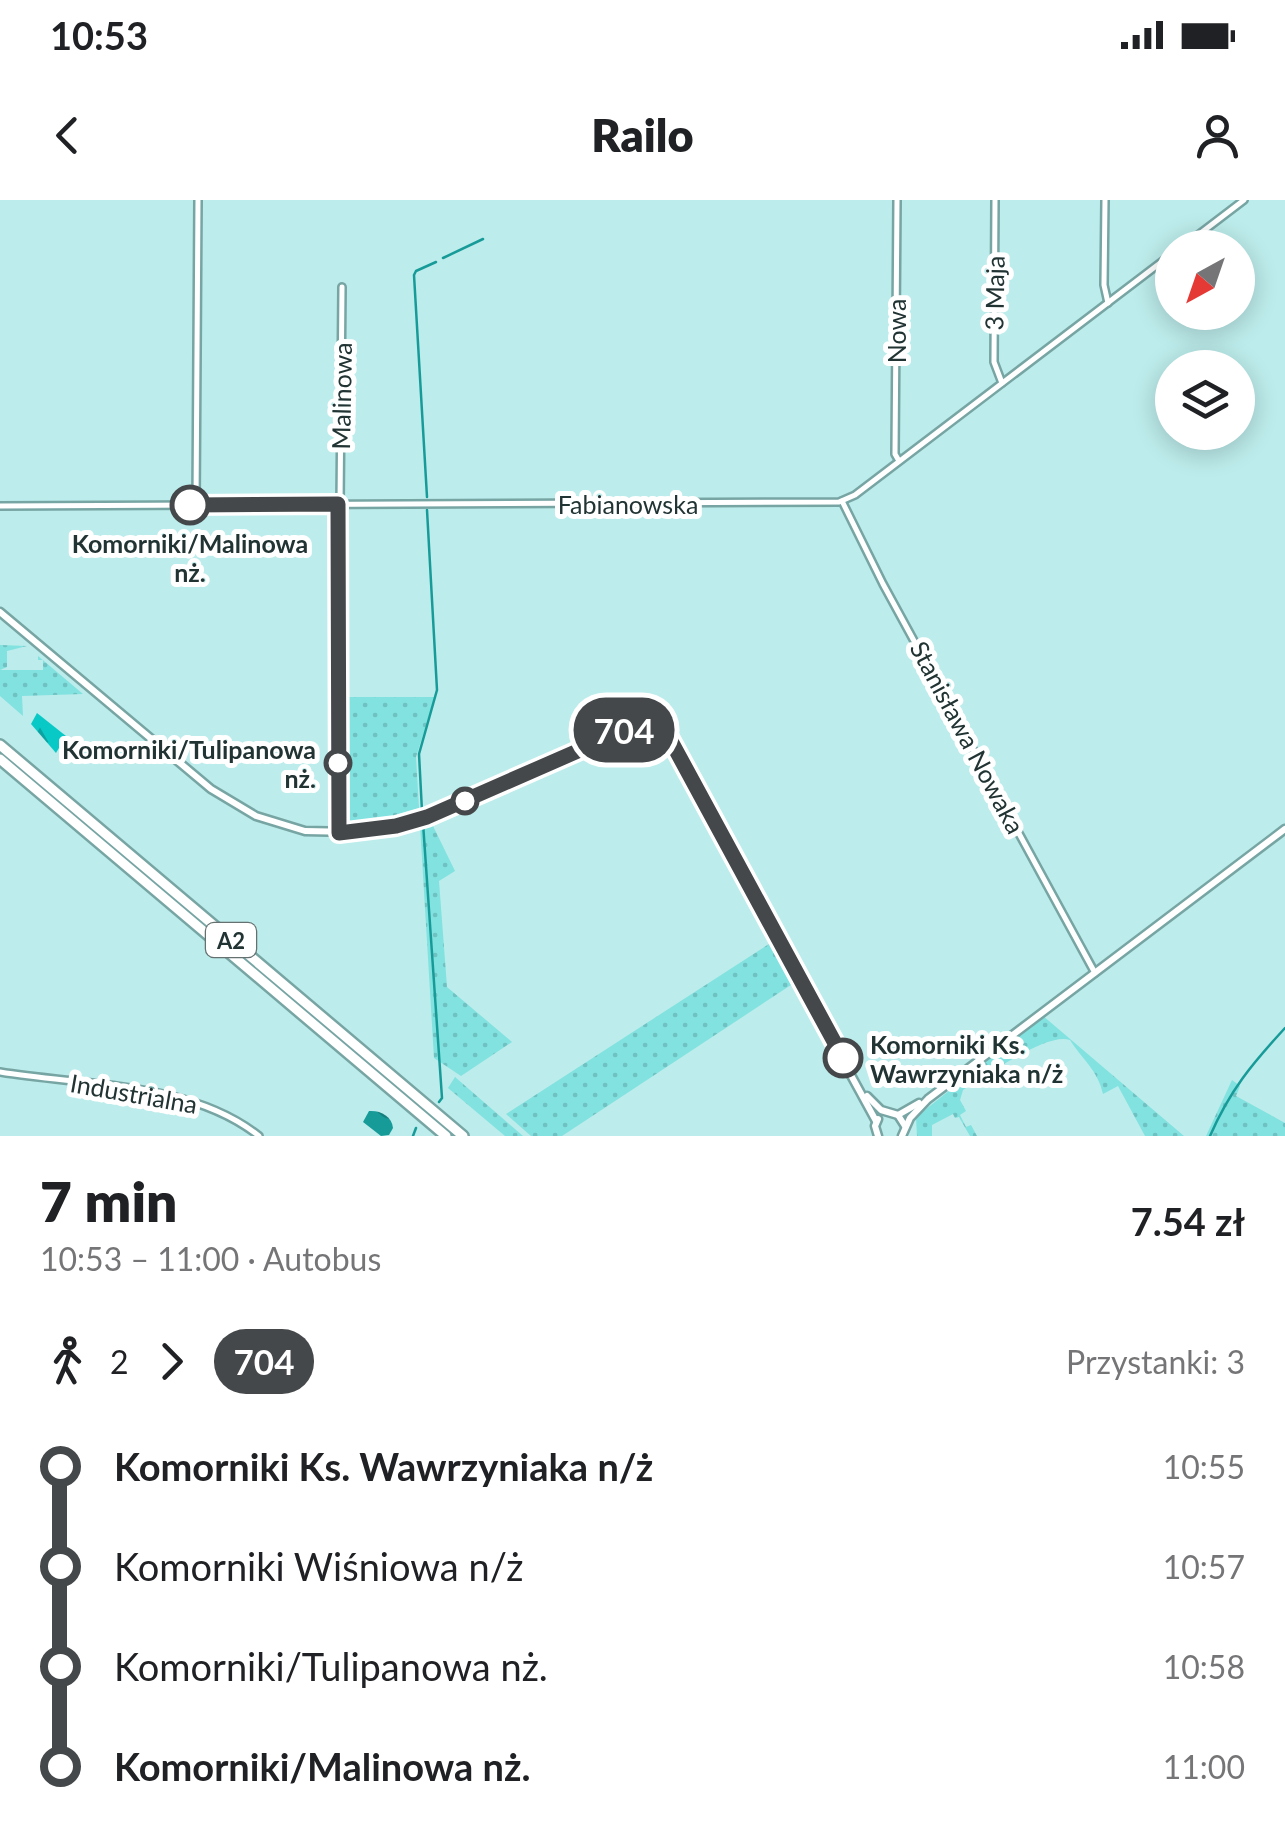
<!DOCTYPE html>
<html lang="pl">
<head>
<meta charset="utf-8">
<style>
	body { margin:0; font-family:Lato,sans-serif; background:#f6f6f6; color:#202124; height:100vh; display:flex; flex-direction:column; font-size:38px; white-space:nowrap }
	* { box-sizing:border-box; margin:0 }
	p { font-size:32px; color:#757577 }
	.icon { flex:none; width:55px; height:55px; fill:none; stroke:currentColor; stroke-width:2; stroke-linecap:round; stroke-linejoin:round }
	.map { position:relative; height:936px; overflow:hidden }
	.details { display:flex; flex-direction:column; background:#fff; flex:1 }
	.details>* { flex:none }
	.badge { padding:0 20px; border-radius:32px; font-size:35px; line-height:65px }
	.needle { width:65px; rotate:220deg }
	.tools { position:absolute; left:1155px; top:30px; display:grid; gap:20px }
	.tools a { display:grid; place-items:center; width:100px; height:100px; border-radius:50%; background:#fff; box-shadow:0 5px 25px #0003; font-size:50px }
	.map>.badge { position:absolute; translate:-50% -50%; box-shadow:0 0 0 5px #fff }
	.legs { display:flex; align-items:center; gap:15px; height:110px; padding:0 40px; font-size:32px }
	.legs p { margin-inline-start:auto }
	.summary { display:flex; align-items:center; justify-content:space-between; height:170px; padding:0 40px }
	h1 { font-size:55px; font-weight:800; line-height:75px }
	ul { padding:0 40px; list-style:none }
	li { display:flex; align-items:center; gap:35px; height:100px; font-size:38px }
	li i { display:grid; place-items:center; width:15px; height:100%; margin:0 12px; background:currentColor }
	li i::after { content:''; width:25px; height:25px; margin:-12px; border:8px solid; border-radius:50%; background:#fff }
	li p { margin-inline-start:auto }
	li:first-child i { background:linear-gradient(#0000 50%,currentColor 0) }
	li:last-child i { background:linear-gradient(currentColor 50%,#0000 0) }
	.status { display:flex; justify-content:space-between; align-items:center; height:70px; padding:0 50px; background:#fff; direction:ltr }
	.status svg { height:28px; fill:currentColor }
	header { display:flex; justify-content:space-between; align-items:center; height:130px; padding:0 40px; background:#fff; font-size:45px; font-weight:800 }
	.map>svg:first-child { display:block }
	.grass { fill:url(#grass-dots) }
	.forest { fill:url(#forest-firs) }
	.water { fill:url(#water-waves) }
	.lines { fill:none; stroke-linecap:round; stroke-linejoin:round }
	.stream { stroke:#179b99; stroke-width:2.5 }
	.minor-casing { stroke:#77a5a4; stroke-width:10 }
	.tertiary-casing { stroke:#77a5a4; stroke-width:11 }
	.motorway-casing { stroke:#77a5a4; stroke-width:14 }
	.minor { stroke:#fff; stroke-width:5 }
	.tertiary { stroke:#fff; stroke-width:6 }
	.motorway { stroke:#fff; stroke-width:9 }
	.line-1-casing { stroke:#fff; stroke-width:22 }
	.line-1 { stroke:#45484a; stroke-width:15 }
	.stop-1-dot { fill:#fff; stroke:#45484a; stroke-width:5 }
	.labels { text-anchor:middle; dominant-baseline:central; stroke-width:10; stroke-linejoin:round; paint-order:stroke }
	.shield { fill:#fff; stroke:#647170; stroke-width:2.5 }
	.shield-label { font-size:22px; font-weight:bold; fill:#213433 }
	.street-label { font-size:25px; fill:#213433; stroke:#fff }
	.stop-label { font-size:25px; font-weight:bold; fill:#213433; stroke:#fff }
</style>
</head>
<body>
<div class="status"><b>10:53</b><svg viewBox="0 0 49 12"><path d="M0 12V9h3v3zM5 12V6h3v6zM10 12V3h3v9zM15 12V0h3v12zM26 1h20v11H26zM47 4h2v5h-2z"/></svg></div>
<header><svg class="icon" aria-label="back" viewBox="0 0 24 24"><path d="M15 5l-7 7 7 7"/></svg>Railo<svg class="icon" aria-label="person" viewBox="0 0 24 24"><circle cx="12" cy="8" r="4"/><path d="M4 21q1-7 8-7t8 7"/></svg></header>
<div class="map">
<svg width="1285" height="936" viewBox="0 0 1285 936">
	<defs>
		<pattern id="grass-dots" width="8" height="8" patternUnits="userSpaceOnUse" patternTransform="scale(2.5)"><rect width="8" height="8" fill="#81e2e0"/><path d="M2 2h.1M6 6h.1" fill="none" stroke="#6fc2c1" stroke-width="1.8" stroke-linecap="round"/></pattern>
		<pattern id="forest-firs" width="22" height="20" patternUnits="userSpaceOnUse" patternTransform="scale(2.5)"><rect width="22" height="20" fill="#09c9c7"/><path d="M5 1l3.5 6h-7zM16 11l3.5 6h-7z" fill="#09a4a2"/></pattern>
		<pattern id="water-waves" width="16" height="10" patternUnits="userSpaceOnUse" patternTransform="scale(2.5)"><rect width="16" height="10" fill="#179b99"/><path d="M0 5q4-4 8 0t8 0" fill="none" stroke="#147f7d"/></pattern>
	</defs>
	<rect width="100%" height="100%" fill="#bceceb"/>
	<!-- grass -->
	<g class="grass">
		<path d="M 0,445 L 27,446 L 7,451 L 7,467 L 0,470 L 43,470 L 43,460 L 38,460 L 38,456 L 83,494 L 22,496 L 23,516 L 0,496 Z"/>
		<path d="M 344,497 L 435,497 L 416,557 L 419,608 L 380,620 L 346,624 Z"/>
		<path d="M 428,623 L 433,626 L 455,671 L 439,681 L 447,787 L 512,842 L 461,876 L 434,858 L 420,625 Z"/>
		<path d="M 772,742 L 794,783 L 562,936 L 531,936 L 506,914 Z"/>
		<path d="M 1043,816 L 1049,821 L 1184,936 L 1145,936 L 1118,886 L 1103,894 C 1098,870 1081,858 1070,840 C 1046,832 985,877 963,890 L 960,900 L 966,911 L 960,915 L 966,927 L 971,925 L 977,936 L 970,936 L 959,917 L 955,918 L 953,914 L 932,925 L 932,936 L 917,936 L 916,917 Z"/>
		<path d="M 455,877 L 523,936 L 505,936 L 448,888 Z"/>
		<path d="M 1232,880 L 1240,886 L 1236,896 L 1285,923 L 1285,936 L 1206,936 Z"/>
	</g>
	<!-- forest -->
	<path class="forest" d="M 37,513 L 66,536 L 56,553 L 31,524 Z"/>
	<!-- water -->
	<path class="water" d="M 369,911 C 380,910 392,916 393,928 L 389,935 L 381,936 L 363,922 Z"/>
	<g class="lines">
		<!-- stream -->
		<g class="stream">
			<path d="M 443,58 L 483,39"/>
			<path d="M 427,297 L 414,75 L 416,71 L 436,62"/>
			<path d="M 422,611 L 419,554 L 437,490 L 427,310"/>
			<path d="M 423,623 L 442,898 L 439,902"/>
			<path d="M 413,936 L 416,928"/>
			<path d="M 1210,936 C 1230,890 1252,864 1285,828"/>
		</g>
		<!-- minor casing -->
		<g class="minor-casing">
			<g id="minor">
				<path d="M 897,0 L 895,254 L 899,261"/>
				<path d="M 995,0 L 994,162 L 1002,183"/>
				<path d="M 1105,0 L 1104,85 L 1108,103"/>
				<path d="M 1181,48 L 1244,0"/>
				<path d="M 842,301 L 883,384 L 1095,773"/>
				<path d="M 338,304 L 339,631"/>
				<path d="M 340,304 L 342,87"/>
				<path d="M 196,305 L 198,0"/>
				<path d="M 0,306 L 839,302 L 855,295 L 1172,54"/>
				<path d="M 0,872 C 84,886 190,881 259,936"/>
			</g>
		</g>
		<!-- tertiary casing -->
		<g class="tertiary-casing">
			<g id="tertiary">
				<path d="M 0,412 L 211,589 L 256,616 L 305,631 L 353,632 L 396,626 L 427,617 L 644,521 L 658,522 L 876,921"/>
				<path d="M 867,896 L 881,910 L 898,915 L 905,926"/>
				<path d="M 898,915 L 919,903"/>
				<path d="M 878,936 L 875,926 L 878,919"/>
				<path d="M 902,936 L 910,918 L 928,899 L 1285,629"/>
			</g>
		</g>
		<!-- motorway casing -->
		<g class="motorway-casing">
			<g id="motorway">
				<path d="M 0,545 L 463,936"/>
				<path d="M 0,559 L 446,936"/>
			</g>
		</g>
		<!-- minor -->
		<use href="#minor" class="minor"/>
		<!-- tertiary -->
		<use href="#tertiary" class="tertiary"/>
		<!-- motorway -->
		<use href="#motorway" class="motorway"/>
	</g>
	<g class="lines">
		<!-- line-1 casing -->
		<g class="line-1-casing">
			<path id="line-1" d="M 190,305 L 338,304 L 339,633 L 396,626 L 427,617 L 644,522 L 655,520 L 665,530 L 843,858"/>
		</g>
		<!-- line-1 -->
		<use href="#line-1" class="line-1"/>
	</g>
	<!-- markers -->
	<g class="stop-1-dot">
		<circle cx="190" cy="305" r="18"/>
		<circle cx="338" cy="563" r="12"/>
		<circle cx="465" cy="601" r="12"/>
		<circle cx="843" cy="858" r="18"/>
	</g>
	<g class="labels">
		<!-- shield labels -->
		<rect class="shield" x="206" y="723" width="50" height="34" rx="8"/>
		<g class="shield-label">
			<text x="231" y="740">A2</text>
		</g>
		<!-- street labels -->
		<g class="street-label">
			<text transform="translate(994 93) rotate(-89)">3 Maja</text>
			<text transform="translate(896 131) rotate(-90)">Nowa</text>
			<text transform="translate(341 196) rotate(-89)">Malinowa</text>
			<text x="628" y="304">Fabianowska</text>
			<text transform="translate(968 537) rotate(62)">Stanisława Nowaka</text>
			<text transform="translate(134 893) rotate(10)">Industrialna</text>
		</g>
		<!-- stop labels -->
		<g class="stop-label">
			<text x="190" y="343">Komorniki/Malinowa<tspan x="190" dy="29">nż.</tspan></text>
			<text x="316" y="549" text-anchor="end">Komorniki/Tulipanowa<tspan x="316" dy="29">nż.</tspan></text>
			<text x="870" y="844" text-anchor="start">Komorniki Ks.<tspan x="870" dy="29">Wawrzyniaka n/ż</tspan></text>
		</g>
	</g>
</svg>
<div class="tools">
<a><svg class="needle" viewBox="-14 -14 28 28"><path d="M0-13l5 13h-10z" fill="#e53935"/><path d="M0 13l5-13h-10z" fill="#757577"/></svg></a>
<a><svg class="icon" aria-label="layers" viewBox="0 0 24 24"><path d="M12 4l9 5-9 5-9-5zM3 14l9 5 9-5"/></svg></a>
</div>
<b class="badge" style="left:624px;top:530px;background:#45484a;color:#fff">704</b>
</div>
<section class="details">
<div class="summary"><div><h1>7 min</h1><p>10:53 – 11:00 · Autobus</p></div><b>7.54 zł</b></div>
<div class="legs"><svg class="icon" aria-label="walk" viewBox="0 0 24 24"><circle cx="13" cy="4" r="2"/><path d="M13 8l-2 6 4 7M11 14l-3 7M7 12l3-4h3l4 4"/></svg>2<svg class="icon" aria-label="forward" viewBox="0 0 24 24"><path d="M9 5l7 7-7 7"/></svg><b class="badge" style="background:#45484a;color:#fff">704</b><p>Przystanki: 3</p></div>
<ul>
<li><i style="color:#45484a"></i><b>Komorniki Ks. Wawrzyniaka n/ż</b><p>10:55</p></li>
<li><i style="color:#45484a"></i><span>Komorniki Wiśniowa n/ż</span><p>10:57</p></li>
<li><i style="color:#45484a"></i><span>Komorniki/Tulipanowa nż.</span><p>10:58</p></li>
<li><i style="color:#45484a"></i><b>Komorniki/Malinowa nż.</b><p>11:00</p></li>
</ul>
</section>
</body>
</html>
